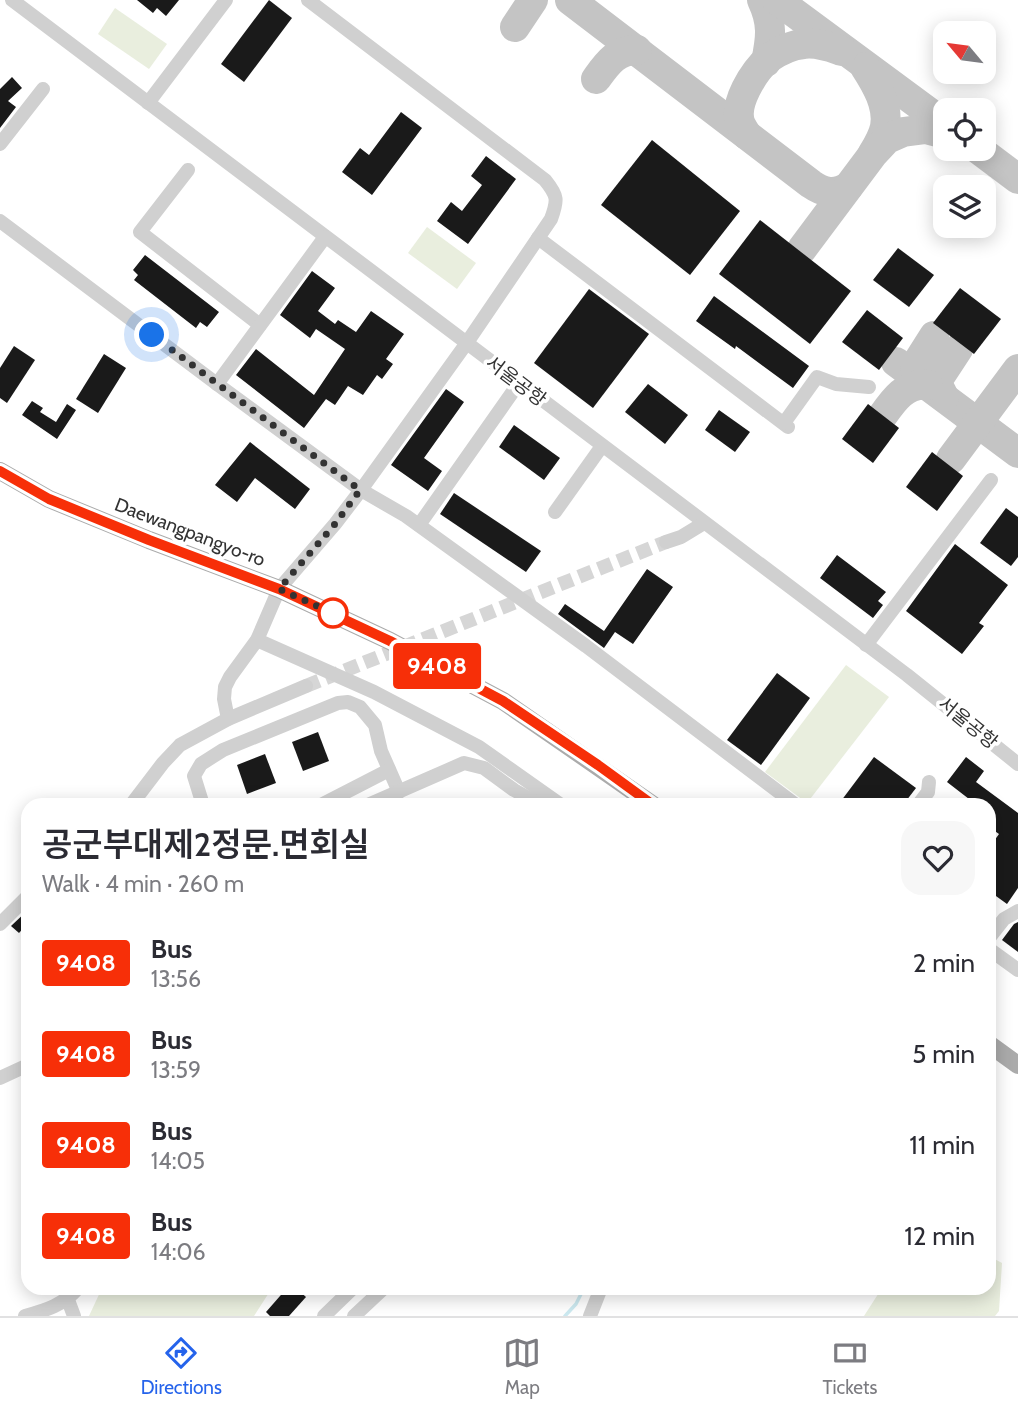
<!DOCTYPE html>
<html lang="en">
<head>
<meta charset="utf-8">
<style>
	body { margin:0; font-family:Cabin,"Noto Sans KR",sans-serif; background:#f7f7f7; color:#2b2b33; height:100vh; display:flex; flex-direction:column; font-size:26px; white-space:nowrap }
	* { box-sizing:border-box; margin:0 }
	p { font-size:23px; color:#7c7c81 }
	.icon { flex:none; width:38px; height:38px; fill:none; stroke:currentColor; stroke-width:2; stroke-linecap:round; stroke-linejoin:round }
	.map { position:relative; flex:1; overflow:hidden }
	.panel { position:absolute; left:21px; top:798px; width:975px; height:497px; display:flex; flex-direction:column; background:#fff; border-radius:21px; box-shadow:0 4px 18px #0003 }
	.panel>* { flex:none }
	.badge { padding:0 14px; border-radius:5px; font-size:24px; line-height:46px }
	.needle { width:46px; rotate:299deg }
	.controls { position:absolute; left:933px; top:21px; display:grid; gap:14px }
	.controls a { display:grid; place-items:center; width:63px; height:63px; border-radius:14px; background:#fff; box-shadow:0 4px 18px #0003; font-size:35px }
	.you { position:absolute; width:35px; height:35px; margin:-18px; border:5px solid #fff; border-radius:50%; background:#1a73e8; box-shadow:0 0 0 10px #1a73e833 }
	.map>.badge { position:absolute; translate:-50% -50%; box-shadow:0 0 0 4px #fff }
	.round { display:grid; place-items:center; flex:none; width:74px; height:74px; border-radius:21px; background:#f7f7f7 }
	.headline { display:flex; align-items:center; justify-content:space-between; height:119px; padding:0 21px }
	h1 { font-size:33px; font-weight:600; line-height:52px }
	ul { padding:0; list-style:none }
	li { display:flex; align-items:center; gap:21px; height:91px; padding:0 21px }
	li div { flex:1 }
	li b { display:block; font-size:26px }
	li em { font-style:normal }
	li .badge { min-width:77px; font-weight:700; text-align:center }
	.tab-bar { display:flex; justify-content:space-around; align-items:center; height:98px; border-top:2px solid #e1e1e2; background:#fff; font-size:19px; color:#7c7c81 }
	.tab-bar a { display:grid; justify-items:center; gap:4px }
	.tab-bar .selected { color:#2563eb }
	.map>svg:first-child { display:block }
	.green { fill:#e9eede }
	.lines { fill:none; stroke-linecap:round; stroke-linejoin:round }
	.stream { stroke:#cce9f0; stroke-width:3.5 }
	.taxiway { stroke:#c4c4c4; stroke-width:30 }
	.building { fill:#1a1a1a }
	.minor-tunnel { stroke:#d6d6d6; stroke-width:14; stroke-dasharray:14 7; stroke-linecap:butt }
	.minor { stroke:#d0d0d0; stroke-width:14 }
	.major { stroke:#ababab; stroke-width:18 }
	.line-casing { stroke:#fff; stroke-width:16 }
	.line { stroke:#f72f08; stroke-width:10 }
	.walk { stroke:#333; stroke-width:7; stroke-dasharray:0 12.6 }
	.stop-dot { fill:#fff; stroke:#f72f08; stroke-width:3.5 }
	.labels { text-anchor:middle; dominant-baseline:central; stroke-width:7; stroke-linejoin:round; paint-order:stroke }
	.street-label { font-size:19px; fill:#333; stroke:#fff }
</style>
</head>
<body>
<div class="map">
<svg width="1018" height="1316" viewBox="0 0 1018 1316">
	<rect width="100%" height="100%" fill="#fff"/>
	<!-- green -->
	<g class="green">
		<path d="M 115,8 L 167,44 L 149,69 L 98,34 Z"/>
		<path d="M 427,227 L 476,263 L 457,289 L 408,253 Z"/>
		<path d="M 846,665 L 889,697 L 807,803 L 765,772 Z"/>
		<path d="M 989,1256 L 1002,1263 L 999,1311 L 995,1316 L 864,1316 L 882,1288 L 989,1288 Z"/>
		<path d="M 102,1288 L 272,1288 L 254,1316 L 89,1316 Z"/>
	</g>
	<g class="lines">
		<!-- stream -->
		<path class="stream" d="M 565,1316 L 576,1304 L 584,1288"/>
		<!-- taxiway -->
		<g class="taxiway">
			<path d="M 570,0 L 811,184 C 824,193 834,195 848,187"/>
			<path d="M 762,0 C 773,23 771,38 766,62"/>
			<path d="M 777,0 L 945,124"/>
			<path d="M 515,27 L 533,0"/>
			<path d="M 865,67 C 876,84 889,106 885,127 C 883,136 878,145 873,153"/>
			<path d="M 596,79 C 607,64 616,50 637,50"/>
			<path d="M 747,135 C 745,132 743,129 741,125 C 732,105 754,71 769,58 C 779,51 792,45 804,44 C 817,42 830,47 842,51"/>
			<path d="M 978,149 L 1018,179"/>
			<path d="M 802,249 L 873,154 L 887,139 L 903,132 L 926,129 L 945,134"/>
			<path d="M 896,362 L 1018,453"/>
			<path d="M 919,378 L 915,366 L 934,336"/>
			<path d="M 944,397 L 938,385 L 939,378 L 958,349"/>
			<path d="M 876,425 C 890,406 902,382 928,385"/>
			<path d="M 951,459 L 1018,369"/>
		</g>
	</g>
	<!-- building -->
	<g class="building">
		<path d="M 137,0 L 179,0 L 166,16 L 157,8 L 153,13 Z"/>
		<path d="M 269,0 L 292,18 L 244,82 L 221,64 Z"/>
		<path d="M 12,77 L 22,88 L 8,101 L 16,107 L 0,128 L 0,89 Z"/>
		<path d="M 401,112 L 422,128 L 372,195 L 342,172 L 360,148 L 369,155 Z"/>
		<path d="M 652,140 L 740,211 L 690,275 L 601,205 Z"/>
		<path d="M 486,156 L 516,179 L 468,244 L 437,221 L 451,202 L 462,211 L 482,185 L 471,176 Z"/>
		<path d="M 760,220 L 851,291 L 810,344 L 719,274 Z"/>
		<path d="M 898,248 L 934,275 L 909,307 L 873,280 Z"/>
		<path d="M 145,255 L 219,312 L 207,327 L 200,322 L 196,328 L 134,280 L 138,275 L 133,270 Z"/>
		<path d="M 312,271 L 335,288 L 318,311 L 335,324 L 338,320 L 356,332 L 371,311 L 404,334 L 386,359 L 393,364 L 382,379 L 377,375 L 363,395 L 348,386 L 335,405 L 326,399 L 304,428 L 236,375 L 256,349 L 314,395 L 345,349 L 316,329 L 310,338 L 280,315 Z"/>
		<path d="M 960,288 L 1001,319 L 974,354 L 933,323 Z"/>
		<path d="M 589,289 L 649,334 L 593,408 L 534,363 Z"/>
		<path d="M 714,296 L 809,366 L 793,388 L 736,346 L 735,349 L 696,321 Z"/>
		<path d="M 867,310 L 903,338 L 879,370 L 842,342 Z"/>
		<path d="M 14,346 L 35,360 L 7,403 L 0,398 L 0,368 Z"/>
		<path d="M 104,354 L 126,368 L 98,413 L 76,399 Z"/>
		<path d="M 648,384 L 688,415 L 665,444 L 625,412 Z"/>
		<path d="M 446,389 L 464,402 L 424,458 L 442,471 L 428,491 L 391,465 Z"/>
		<path d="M 32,401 L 43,408 L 40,412 L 56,422 L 67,404 L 76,410 L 57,439 L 22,415 Z"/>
		<path d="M 868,404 L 899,428 L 873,463 L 842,439 Z"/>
		<path d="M 719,410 L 750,432 L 735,452 L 705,430 Z"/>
		<path d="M 514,425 L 560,458 L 544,480 L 499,447 Z"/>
		<path d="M 250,442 L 310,489 L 295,509 L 255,478 L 237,502 L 215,485 Z"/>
		<path d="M 932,452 L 963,476 L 937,511 L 906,487 Z"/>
		<path d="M 454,493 L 541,551 L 526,572 L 440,514 Z"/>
		<path d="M 1006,508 L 1018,517 L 1018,557 L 1011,566 L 980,543 Z"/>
		<path d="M 955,544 L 1008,585 L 979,623 L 984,626 L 962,654 L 906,611 Z"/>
		<path d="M 837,555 L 886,592 L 878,601 L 883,605 L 873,618 L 820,578 Z"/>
		<path d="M 647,569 L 673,587 L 633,644 L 615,632 L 604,648 L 558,614 L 565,604 L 604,631 Z"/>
		<path d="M 777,673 L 810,698 L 761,765 L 727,740 Z"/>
		<path d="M 318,732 L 329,761 L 303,771 L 292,742 Z"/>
		<path d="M 265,754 L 276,783 L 247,794 L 237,765 Z"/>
		<path d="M 874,757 L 916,788 L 903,805 L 838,805 Z"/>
		<path d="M 966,757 L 984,771 L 976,782 L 1018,813 L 1018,888 L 1007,904 L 989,891 L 989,848 L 999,834 L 989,827 L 989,805 L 965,805 L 969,799 L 947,782 Z"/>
		<path d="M 28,910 L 28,923 L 19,933 L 11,926 Z"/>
		<path d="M 1018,922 L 1018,952 L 1002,940 L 1014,924 Z"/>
		<path d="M 287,1288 L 296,1288 L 306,1297 L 289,1316 L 270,1316 L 266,1312 Z"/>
	</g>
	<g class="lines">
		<!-- minor-tunnel -->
		<path class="minor-tunnel" d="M 306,686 L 666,542"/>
		<!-- minor -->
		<g class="minor">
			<path d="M 12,0 L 907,675 L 1018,764"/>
			<path d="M 148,103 L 226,0"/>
			<path d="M 0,144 L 43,89"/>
			<path d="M 188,170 L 140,232 L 260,325"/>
			<path d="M 0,221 L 217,384 L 361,490 L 406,516 L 586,646 L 796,805"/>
			<path d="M 538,238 L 788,427"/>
			<path d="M 217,384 L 325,237"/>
			<path d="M 784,423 L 817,377 L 836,384 L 869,387"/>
			<path d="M 555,512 L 602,446"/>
			<path d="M 419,525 L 519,383"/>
			<path d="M 666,542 L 681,537 L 704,523"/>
			<path d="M 257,640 L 374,692 L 479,747 L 561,805"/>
			<path d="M 866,645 L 991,480"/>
			<path d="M 228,719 L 224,699 L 225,687 L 230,677 L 257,640 L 279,589 L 335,524 L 361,490 L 466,344 L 551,219 C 558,200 558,196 545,180 L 308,0"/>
			<path d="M 131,805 L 163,763 L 180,745 L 228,719 L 306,686"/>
			<path d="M 203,805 L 194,776 L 201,764 L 223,750 L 338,703 L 348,702 L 360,707 L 375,725 L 381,751 L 399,792"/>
			<path d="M 321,805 L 389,770"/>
			<path d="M 368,805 L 464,763 L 484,768 L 514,790 L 541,805"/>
			<path d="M 918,805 L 928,792 L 929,782"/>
			<path d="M 0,924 L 28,896"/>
			<path d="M 989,938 L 1004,919 L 1018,911"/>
			<path d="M 989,949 L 1018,970"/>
			<path d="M 0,1078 L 28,1065"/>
			<path d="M 68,1300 L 74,1316"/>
			<path d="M 25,1316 C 47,1310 63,1305 78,1288"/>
			<path d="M 324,1316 L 353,1288"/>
			<path d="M 354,1316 L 384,1288"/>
			<path d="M 590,1316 L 601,1288"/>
		</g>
		<!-- major -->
		<g class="major">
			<path d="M 0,471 L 49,499 L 149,540 L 279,589 L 390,641 L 503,701 L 653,805"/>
			<path d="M 989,1044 L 1018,1065"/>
		</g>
	</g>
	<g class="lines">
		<!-- line casing -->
		<g class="line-casing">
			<path id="line" d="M 0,471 L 49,499 L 149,540 L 279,589 L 390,641 L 503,701 L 598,765 L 653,805"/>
		</g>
		<!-- line -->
		<use href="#line" class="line"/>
		<!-- walk -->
		<path class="walk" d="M 152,335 L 360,490 L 335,524 L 279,589 L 333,613"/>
	</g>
	<!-- markers -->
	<circle class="stop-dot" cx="333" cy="613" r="14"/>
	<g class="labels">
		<!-- street labels -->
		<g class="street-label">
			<text transform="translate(516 381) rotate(37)">서울공항</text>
			<text transform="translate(190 532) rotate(21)">Daewangpangyo-ro</text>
			<text transform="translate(968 723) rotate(39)">서울공항</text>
		</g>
	</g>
</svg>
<div class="controls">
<a><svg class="needle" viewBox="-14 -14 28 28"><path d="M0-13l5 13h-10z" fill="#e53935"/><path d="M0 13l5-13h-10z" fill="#7c7c81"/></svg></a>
<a><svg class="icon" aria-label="locate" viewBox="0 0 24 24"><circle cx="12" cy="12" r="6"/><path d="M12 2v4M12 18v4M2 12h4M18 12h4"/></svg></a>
<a><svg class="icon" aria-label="layers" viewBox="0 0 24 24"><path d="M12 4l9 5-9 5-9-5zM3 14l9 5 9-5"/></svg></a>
</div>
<div class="you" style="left:152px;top:335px"></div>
<b class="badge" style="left:437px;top:666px;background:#f72f08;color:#fff">9408</b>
<section class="panel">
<div class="headline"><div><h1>공군부대제2정문.면회실</h1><p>Walk · 4 min · 260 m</p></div><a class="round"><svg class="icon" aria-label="heart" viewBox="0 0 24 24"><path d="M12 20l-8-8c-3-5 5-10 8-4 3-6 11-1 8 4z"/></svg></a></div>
<ul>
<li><span class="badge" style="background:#f72f08;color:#fff">9408</span><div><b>Bus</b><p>13:56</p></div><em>2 min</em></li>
<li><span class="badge" style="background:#f72f08;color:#fff">9408</span><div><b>Bus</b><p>13:59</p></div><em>5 min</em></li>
<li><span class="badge" style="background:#f72f08;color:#fff">9408</span><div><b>Bus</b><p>14:05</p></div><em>11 min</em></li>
<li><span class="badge" style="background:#f72f08;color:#fff">9408</span><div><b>Bus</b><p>14:06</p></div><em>12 min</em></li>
</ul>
</section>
</div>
<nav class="tab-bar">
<a class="selected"><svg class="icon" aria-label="directions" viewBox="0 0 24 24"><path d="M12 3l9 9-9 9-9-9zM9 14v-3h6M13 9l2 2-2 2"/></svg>Directions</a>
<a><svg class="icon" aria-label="map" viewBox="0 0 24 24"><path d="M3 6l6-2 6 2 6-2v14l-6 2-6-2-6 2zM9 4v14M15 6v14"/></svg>Map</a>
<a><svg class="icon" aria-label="tickets" viewBox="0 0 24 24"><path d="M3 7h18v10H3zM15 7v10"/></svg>Tickets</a>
</nav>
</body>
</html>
